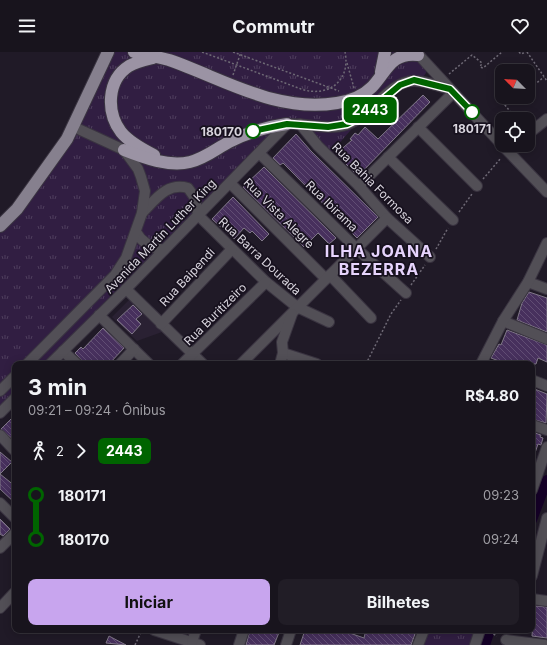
<!DOCTYPE html>
<html lang="pt">
<head>
<meta charset="utf-8">
<style>
	body { margin:0; font-family:Inter,sans-serif; background:#211d26; color:#f1f3f6; height:100vh; display:flex; flex-direction:column; font-size:15px; white-space:nowrap }
	* { box-sizing:border-box; margin:0 }
	p { font-size:13px; color:#9f9ea4 }
	.icon { flex:none; width:22px; height:22px; fill:none; stroke:currentColor; stroke-width:2; stroke-linecap:round; stroke-linejoin:round }
	.map { position:relative; flex:1; overflow:hidden }
	.sheet { position:absolute; left:12px; top:309px; width:523px; height:272px; display:flex; flex-direction:column; background:#18141d; border-radius:8px; box-shadow:0 2px 10px #0003,0 0 0 1px #36333b }
	.sheet>* { flex:none }
	.badge { padding:0 8px; border-radius:6px; font-size:14px; line-height:26px }
	.needle { width:26px; rotate:294deg }
	.buttons { position:absolute; left:495px; top:12px; display:grid; gap:8px }
	.buttons a { display:grid; place-items:center; width:40px; height:40px; border-radius:8px; background:#18141d; box-shadow:0 2px 10px #0003,0 0 0 1px #36333b; font-size:20px }
	.map>.badge { position:absolute; translate:-50% -50%; box-shadow:0 0 0 2px #fff }
	.legs { display:flex; align-items:center; gap:6px; height:44px; padding:0 16px; font-size:13px }
	.legs p { margin-inline-start:auto }
	.headline { display:flex; align-items:center; justify-content:space-between; height:68px; padding:0 16px }
	h1 { font-size:22px; font-weight:700; line-height:30px }
	.primary-button { display:flex; gap:8px; margin-top:auto; padding:8px 16px }
	.primary-button a { flex:1; height:46px; border-radius:8px; background:#c8a5ee; color:#111; font-size:16px; font-weight:700; line-height:46px; text-align:center }
	.primary-button a+a { background:#211d26; color:#f1f3f6 }
	ul { padding:0 16px; list-style:none }
	li { display:flex; align-items:center; gap:14px; height:44px; font-size:15px }
	li i { display:grid; place-items:center; width:6px; height:100%; margin:0 5px; background:currentColor }
	li i::after { content:''; width:10px; height:10px; margin:-5px; border:3px solid; border-radius:50%; background:#18141d }
	li p { margin-inline-start:auto }
	li:first-child i { background:linear-gradient(#0000 50%,currentColor 0) }
	li:last-child i { background:linear-gradient(currentColor 50%,#0000 0) }
	header { display:flex; justify-content:space-between; align-items:center; height:52px; padding:0 16px; background:#18141d; font-size:18px; font-weight:700 }
	.map>svg:first-child { display:block }
	.built { fill:#2a2133 }
	.park { fill:url(#park-tufts) }
	.lines { fill:none; stroke-linecap:round; stroke-linejoin:round }
	.canal { stroke:#150027; stroke-width:10 }
	.building { fill:url(#building-back-hatch); stroke:#807888 }
	.minor-casing { stroke:#3a3441; stroke-width:12 }
	.major-casing { stroke:#3a3441; stroke-width:14 }
	.highway-casing { stroke:#3a3441; stroke-width:14 }
	.path { stroke:#6e6975; stroke-width:1.5; stroke-dasharray:2 2; stroke-linecap:butt }
	.minor { stroke:#524f56; stroke-width:10 }
	.major { stroke:#86808e; stroke-width:12 }
	.highway { stroke:#9b93a4; stroke-width:12 }
	.line-1-casing { stroke:#fff; stroke-width:9 }
	.line-1 { stroke:#006400; stroke-width:6 }
	.stop-1-dot { fill:#fff; stroke:#006400; stroke-width:2 }
	.labels { text-anchor:middle; dominant-baseline:central; stroke-width:3.5; stroke-linejoin:round; paint-order:stroke }
	.stop-label { font-size:12px; font-weight:bold; fill:#dad6df; stroke:#17111e }
	.street-label { font-size:12px; fill:#dad6df; stroke:#17111e }
	.district-label { font-size:16px; font-weight:bold; letter-spacing:1px; fill:#e7d4fd; stroke:#17111e }
</style>
</head>
<body>
<header><svg class="icon" aria-label="menu" viewBox="0 0 24 24"><path d="M4 6h16M4 12h16M4 18h16"/></svg>Commutr<svg class="icon" aria-label="heart" viewBox="0 0 24 24"><path d="M12 20l-8-8c-3-5 5-10 8-4 3-6 11-1 8 4z"/></svg></header>
<div class="map">
<svg width="547" height="593" viewBox="0 0 547 593">
	<defs>
		<pattern id="park-tufts" width="24" height="20" patternUnits="userSpaceOnUse"><rect width="24" height="20" fill="#311e42"/><path d="M3 7l-1-3M5 7V3M7 7l1-3M15 17l-1-3M17 17v-4M19 17l1-3" fill="none" stroke="#4e3e5d"/></pattern>
		<pattern id="building-back-hatch" width="6" height="6" patternUnits="userSpaceOnUse"><rect width="6" height="6" fill="#47305d"/><path d="M-1 5l2 2M0 0l6 6M5-1l2 2" fill="none" stroke="#614d74"/></pattern>
	</defs>
	<rect width="100%" height="100%" fill="#201a27"/>
	<!-- built -->
	<path class="built" d="M 130,247 L 162,280 L 137,289 L 112,265 Z"/>
	<!-- park -->
	<g class="park">
		<path d="M 108,0 L 148,0 L 289,50 L 154,0 L 421,0 L 430,15 L 421,28 L 407,29 L 363,64 L 329,103 L 300,72 L 287,72 L 50,312 L 15,312 L 15,346 L 0,361 L 0,174 L 56,105 Z"/>
		<path d="M 423,578 L 483,578 L 475,593 L 418,593 Z"/>
	</g>
	<g class="lines">
		<!-- canal -->
		<g class="canal">
			<path d="M 532,468 L 547,428"/>
			<path d="M 485,593 L 490,578"/>
		</g>
	</g>
	<!-- building -->
	<g class="building">
		<path d="M 423,43 L 430,50 L 358,124 L 336,102 L 352,88 L 350,87 L 355,81 L 358,83 L 365,75 L 378,87 Z"/>
		<path d="M 296,82 L 311,99 L 378,165 L 357,186 L 291,119 L 283,111 L 280,113 L 273,106 Z"/>
		<path d="M 264,115 L 336,186 L 329,192 L 318,181 L 304,195 L 243,135 Z"/>
		<path d="M 233,145 L 269,182 L 262,189 L 252,179 L 250,181 L 244,176 L 234,187 L 212,167 Z"/>
		<path d="M 529,240 L 547,246 L 547,280 L 517,268 L 522,251 Z"/>
		<path d="M 133,253 L 142,262 L 136,267 L 141,272 L 132,282 L 117,268 Z"/>
		<path d="M 103,276 L 124,296 L 109,312 L 85,312 L 75,301 L 81,295 L 83,297 Z"/>
		<path d="M 507,278 L 547,293 L 547,310 L 538,306 L 536,312 L 507,312 L 491,306 L 499,292 L 501,293 Z"/>
		<path d="M 532,336 L 547,342 L 546,371 L 532,367 Z"/>
		<path d="M 15,363 L 15,389 L 1,377 Z"/>
		<path d="M 532,380 L 541,383 L 540,385 L 543,386 L 541,393 L 538,392 L 533,407 Z"/>
		<path d="M 0,400 L 12,410 L 0,422 L 15,434 L 15,451 L 0,437 Z"/>
		<path d="M 0,467 L 10,477 L 3,484 L 0,482 Z"/>
		<path d="M 536,554 L 547,555 L 547,586 L 532,584 L 534,555 Z"/>
		<path d="M 250,578 L 265,580 L 265,578 L 280,578 L 274,593 L 246,593 Z"/>
		<path d="M 305,578 L 341,578 L 364,586 L 366,578 L 381,578 L 388,580 L 390,578 L 402,582 L 404,578 L 415,582 L 411,593 L 300,593 Z"/>
		<path d="M 109,584 L 126,593 L 106,591 Z"/>
	</g>
	<g class="lines">
		<!-- minor casing -->
		<g class="minor-casing">
			<g id="minor">
				<path d="M 416,0 L 502,93"/>
				<path d="M 300,72 L 318,94 L 359,134 L 387,166 L 430,205"/>
				<path d="M 418,75 L 477,134"/>
				<path d="M 528,82 L 547,67"/>
				<path d="M 502,93 L 547,140"/>
				<path d="M 259,101 L 357,197 L 406,241"/>
				<path d="M 388,105 L 453,168"/>
				<path d="M 230,131 L 326,227"/>
				<path d="M 359,134 L 453,41"/>
				<path d="M 142,161 C 156,147 167,130 188,136 L 195,146 L 198,163 L 266,230 L 297,255 L 329,270"/>
				<path d="M 136,180 C 142,191 151,196 164,198"/>
				<path d="M 330,223 L 371,266"/>
				<path d="M 528,230 L 547,237"/>
				<path d="M 126,237 L 203,312"/>
				<path d="M 99,263 L 149,312"/>
				<path d="M 503,269 L 547,287"/>
				<path d="M 161,272 L 232,197"/>
				<path d="M 63,299 L 77,312"/>
				<path d="M 283,301 L 317,312"/>
				<path d="M 27,312 L 115,223 L 126,206 L 142,161 L 145,139 L 141,125 L 138,117 L 124,98 L 74,75"/>
				<path d="M 50,312 L 126,237 L 287,72 C 307,71 329,79 348,72 C 370,64 391,28 414,29 C 425,29 438,34 450,37"/>
				<path d="M 120,312 L 134,297"/>
				<path d="M 182,312 L 266,230"/>
				<path d="M 241,312 L 387,166"/>
				<path d="M 280,312 L 283,301 L 282,290 L 292,262"/>
				<path d="M 481,312 L 503,269 L 528,230 L 547,191"/>
				<path d="M 532,328 L 547,334"/>
				<path d="M 0,339 L 15,324"/>
				<path d="M 0,361 L 15,346"/>
				<path d="M 532,373 L 547,378"/>
				<path d="M 0,383 L 15,399"/>
				<path d="M 532,438 L 547,395"/>
				<path d="M 0,451 L 15,466"/>
				<path d="M 0,496 L 15,481"/>
				<path d="M 532,524 L 547,466"/>
				<path d="M 532,547 L 547,549"/>
				<path d="M 0,556 L 15,540"/>
				<path d="M 154,578 L 200,593"/>
				<path d="M 506,588 L 545,593"/>
				<path d="M 192,590 L 196,578"/>
				<path d="M 239,593 L 244,578"/>
				<path d="M 286,593 L 291,578"/>
				<path d="M 418,593 L 424,578"/>
				<path d="M 475,593 L 480,578"/>
			</g>
		</g>
		<!-- major casing -->
		<g class="major-casing">
			<path id="major" d="M 0,174 L 17,157 L 67,87 L 108,0"/>
		</g>
		<!-- highway casing -->
		<g class="highway-casing">
			<g id="highway">
				<path d="M 134,0 C 145,3 158,5 169,8 C 224,27 276,61 337,51 C 350,49 362,45 372,35 C 387,19 391,0 418,3"/>
				<path d="M 153,6 C 145,8 136,10 129,14 C 107,28 106,60 121,80 C 129,90 142,97 154,103"/>
				<path d="M 381,20 L 385,0"/>
				<path d="M 124,98 C 144,106 169,115 190,110 C 204,107 216,97 229,90 C 248,80 266,75 287,72"/>
			</g>
		</g>
		<!-- path -->
		<g class="path">
			<path d="M 202,0 L 301,37 C 328,46 351,29 345,0"/>
			<path d="M 233,0 L 339,39"/>
			<path d="M 519,0 L 521,2 L 526,0"/>
			<path d="M 527,0 L 547,29"/>
			<path d="M 347,11 L 354,36"/>
			<path d="M 449,22 L 472,3 L 482,11 L 480,15 L 483,16 L 502,0"/>
			<path d="M 233,23 L 241,0"/>
			<path d="M 528,38 L 544,25"/>
			<path d="M 516,67 L 505,53 L 515,46 L 516,49 L 520,45"/>
			<path d="M 483,127 L 501,106"/>
			<path d="M 459,160 L 472,142"/>
			<path d="M 436,197 L 448,176"/>
			<path d="M 411,233 L 425,213"/>
			<path d="M 366,312 L 391,262 L 401,248"/>
			<path d="M 490,580 L 497,584"/>
			<path d="M 135,593 L 142,578"/>
		</g>
		<!-- minor -->
		<use href="#minor" class="minor"/>
		<!-- major -->
		<use href="#major" class="major"/>
		<!-- highway -->
		<use href="#highway" class="highway"/>
	</g>
	<g class="lines">
		<!-- line-1 casing -->
		<g class="line-1-casing">
			<path id="line-1" d="M 253,79 L 287,72 L 328,75 L 347,72 L 363,64 L 400,33 L 414,28 L 450,37 L 472,60"/>
		</g>
		<!-- line-1 -->
		<use href="#line-1" class="line-1"/>
	</g>
	<!-- markers -->
	<g class="stop-1-dot">
		<circle cx="472" cy="60" r="7"/>
		<circle cx="253" cy="79" r="7"/>
	</g>
	<g class="labels">
		<!-- stop labels -->
		<g class="stop-label">
			<text x="472" y="76">180171</text>
			<text x="242" y="79" text-anchor="end">180170</text>
		</g>
		<!-- street labels -->
		<g class="street-label">
			<text transform="translate(373 131) rotate(45)">Rua Bahia Formosa</text>
			<text transform="translate(332 154) rotate(44)">Rua Ibirama</text>
			<text transform="translate(279 161) rotate(45)">Rua Vista Alegre</text>
			<text transform="translate(160 184) rotate(-46)">Avenida Martin Luther King</text>
			<text transform="translate(260 204) rotate(43)">Rua Barra Dourada</text>
			<text transform="translate(187 225) rotate(-47)">Rua Baipendi</text>
			<text transform="translate(215 262) rotate(-45)">Rua Buritizeiro</text>
		</g>
		<!-- district labels -->
		<g class="district-label">
			<text x="379" y="199">ILHA JOANA<tspan x="379" dy="18">BEZERRA</tspan></text>
		</g>
	</g>
</svg>
<div class="buttons">
<a><svg class="needle" viewBox="-14 -14 28 28"><path d="M0-13l5 13h-10z" fill="#e53935"/><path d="M0 13l5-13h-10z" fill="#9f9ea4"/></svg></a>
<a><svg class="icon" aria-label="locate" viewBox="0 0 24 24"><circle cx="12" cy="12" r="6"/><path d="M12 2v4M12 18v4M2 12h4M18 12h4"/></svg></a>
</div>
<b class="badge" style="left:370px;top:58px;background:#006400;color:#fff">2443</b>
<section class="sheet">
<div class="headline"><div><h1>3 min</h1><p>09:21 – 09:24 · Ônibus</p></div><b>R$4.80</b></div>
<div class="legs"><svg class="icon" aria-label="walk" viewBox="0 0 24 24"><circle cx="13" cy="4" r="2"/><path d="M13 8l-2 6 4 7M11 14l-3 7M7 12l3-4h3l4 4"/></svg>2<svg class="icon" aria-label="forward" viewBox="0 0 24 24"><path d="M9 5l7 7-7 7"/></svg><b class="badge" style="background:#006400;color:#fff">2443</b></div>
<ul>
<li><i style="color:#006400"></i><b>180171</b><p>09:23</p></li>
<li><i style="color:#006400"></i><b>180170</b><p>09:24</p></li>
</ul>
<div class="primary-button"><a>Iniciar</a><a>Bilhetes</a></div>
</section>
</div>
</body>
</html>
